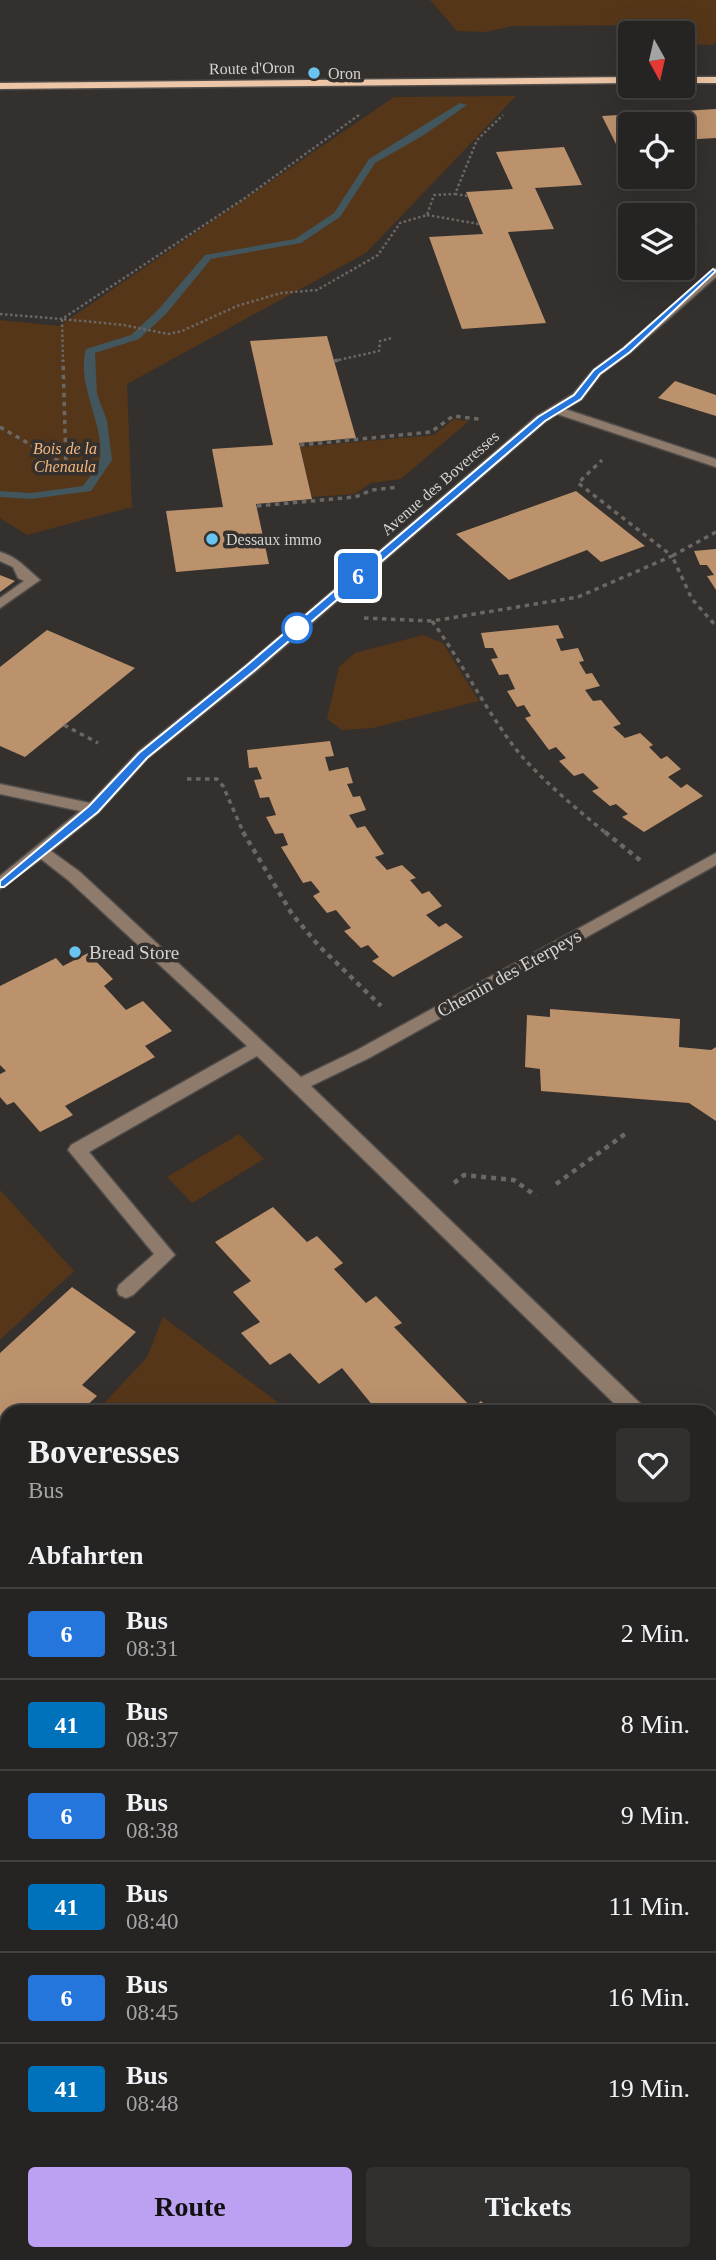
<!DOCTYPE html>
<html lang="de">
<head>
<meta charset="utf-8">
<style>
	body { margin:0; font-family:"Times New Roman",serif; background:#32302f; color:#f1f3f6; height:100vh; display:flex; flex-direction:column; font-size:26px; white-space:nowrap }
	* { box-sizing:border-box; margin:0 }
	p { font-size:23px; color:#a4a4a5 }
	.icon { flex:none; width:38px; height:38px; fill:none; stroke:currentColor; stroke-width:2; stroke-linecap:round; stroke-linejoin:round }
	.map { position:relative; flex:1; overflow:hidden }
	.side { position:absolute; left:0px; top:1405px; width:718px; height:856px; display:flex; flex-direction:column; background:#262422; border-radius:21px 21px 0 0; box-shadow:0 7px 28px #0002,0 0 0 2px #424140 }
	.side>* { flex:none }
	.badge { padding:0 14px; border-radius:5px; font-size:24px; line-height:46px }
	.needle { width:46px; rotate:172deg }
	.fabs { position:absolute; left:618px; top:21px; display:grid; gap:14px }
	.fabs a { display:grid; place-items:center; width:77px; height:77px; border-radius:7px; background:#262422; box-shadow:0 7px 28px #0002,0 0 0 2px #424140; font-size:35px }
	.map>.badge { position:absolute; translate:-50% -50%; box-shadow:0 0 0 4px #fff }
	h2 { padding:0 28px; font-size:26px; line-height:63px }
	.round { display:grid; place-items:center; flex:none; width:74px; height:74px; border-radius:7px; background:#32302f }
	.summary { display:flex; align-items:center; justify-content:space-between; height:119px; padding:0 28px }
	h1 { font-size:33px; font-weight:700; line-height:52px }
	.cta { display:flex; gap:14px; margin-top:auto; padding:14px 28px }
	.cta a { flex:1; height:80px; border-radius:7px; background:#bca0f2; color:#111; font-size:28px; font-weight:700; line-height:80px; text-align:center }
	.cta a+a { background:#32302f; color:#f1f3f6 }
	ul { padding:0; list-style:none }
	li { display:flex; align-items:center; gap:21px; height:91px; padding:0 28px; border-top:2px solid #424140 }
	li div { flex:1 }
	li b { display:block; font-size:26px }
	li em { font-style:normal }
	li .badge { min-width:77px; font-weight:700; text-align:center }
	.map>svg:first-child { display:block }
	.green { fill:#553619 }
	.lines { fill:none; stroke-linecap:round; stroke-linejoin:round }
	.stream { fill:#42565e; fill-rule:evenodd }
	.building { fill:#bc926d }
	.minor-casing { stroke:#504d4b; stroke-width:3 }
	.major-casing { stroke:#504d4b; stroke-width:3 }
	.highway-casing { stroke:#504d4b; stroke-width:3 }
	.path-far3 { stroke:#6a6764; stroke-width:2.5; stroke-dasharray:2.5 2.5; stroke-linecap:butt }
	.path-far2 { stroke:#6a6764; stroke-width:3.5; stroke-dasharray:4.5 4.5; stroke-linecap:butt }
	.path-far1 { stroke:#6a6764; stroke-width:4.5; stroke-dasharray:5 5; stroke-linecap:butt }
	.path { stroke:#6a6764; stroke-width:6; stroke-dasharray:7 7; stroke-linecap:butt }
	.minor { fill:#8e7b6c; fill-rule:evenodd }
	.major { fill:#ecc6a6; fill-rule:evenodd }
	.highway { fill:#fceada; fill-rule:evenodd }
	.line { fill:#2475dc; stroke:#fff; stroke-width:2 }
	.poi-dot { fill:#69c3f1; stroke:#33302d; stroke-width:2.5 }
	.stop-dot { fill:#fff; stroke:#2475dc; stroke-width:3.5 }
	.labels { text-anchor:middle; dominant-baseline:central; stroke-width:7; stroke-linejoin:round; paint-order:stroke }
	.far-street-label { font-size:16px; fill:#d5d3d1; stroke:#33302d }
	.far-poi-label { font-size:16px; fill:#d5d3d1; stroke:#33302d; text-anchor:start }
	.far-park-label { font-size:16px; font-style:italic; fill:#f5b77f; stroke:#33302d }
	.poi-label { font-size:19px; fill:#d5d3d1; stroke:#33302d; text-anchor:start }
	.street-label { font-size:19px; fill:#d5d3d1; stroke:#33302d }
</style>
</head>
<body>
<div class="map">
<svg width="716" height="2260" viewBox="0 0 716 2260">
	<rect width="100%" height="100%" fill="#33302d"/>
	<!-- green -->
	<g class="green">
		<path d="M 430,0 L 716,0 L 716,42 L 712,45 L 683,44 L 682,33 L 676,33 L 672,25 L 513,26 L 486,32 L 457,31 Z"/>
		<path d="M 516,96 L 366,253 L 127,384 L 132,507 L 27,535 L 0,518 L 0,320 L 59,326 L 394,97 Z"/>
		<path d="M 454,419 L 469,421 L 401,479 L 371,483 L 355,494 L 312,497 L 300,447 L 434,435 Z"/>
		<path d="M 423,635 L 443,643 L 479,701 L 373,728 L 342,730 L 327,719 L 339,667 L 355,653 Z"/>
		<path d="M 239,1134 L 264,1159 L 192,1203 L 167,1177 Z"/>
		<path d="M 0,1190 L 74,1271 L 0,1340 Z"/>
		<path d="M 163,1317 L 291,1412 L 96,1412 L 147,1357 Z"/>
		<path d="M 0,1421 L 7,1426 L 7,1789 L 0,1800 Z"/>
		<path d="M 711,1845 L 716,1850 L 716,2135 L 710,2133 Z"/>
	</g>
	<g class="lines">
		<!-- stream -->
		<path class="stream" d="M 460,103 L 467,105 L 424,135 L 375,163 L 340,217 L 301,243 L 211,259 L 166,314 L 139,339 L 95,353 L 97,394 L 107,421 L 112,460 L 91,491 L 31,499 L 0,497 L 0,491 L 31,493 L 83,486 C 88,478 99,467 100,458 C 104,421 76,386 86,349 L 131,335 L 158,310 L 205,255 L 295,239 L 334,213 L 369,159 Z"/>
	</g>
	<!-- building -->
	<g class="building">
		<path d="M 716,109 L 716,138 L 682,140 L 682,124 L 630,124 L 630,143 L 616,144 L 602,116 Z"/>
		<path d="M 564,147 L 582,185 L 535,188 L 554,229 L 508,232 L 546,323 L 462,329 L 429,237 L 483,234 L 466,192 L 513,189 L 496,152 Z"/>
		<path d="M 327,336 L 356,438 L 299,443 L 312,499 L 256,504 L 269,564 L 176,572 L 166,511 L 223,507 L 212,449 L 273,445 L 250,341 Z"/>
		<path d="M 675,381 L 716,395 L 716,416 L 658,398 Z"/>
		<path d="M 576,491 L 645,546 L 601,562 L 587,550 L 509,580 L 456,534 Z"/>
		<path d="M 716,549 L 716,590 L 707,576 L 714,575 L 707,565 L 700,565 L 694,551 Z"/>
		<path d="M 0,575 L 15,581 L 0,592 Z"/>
		<path d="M 558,625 L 564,638 L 556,639 L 561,651 L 578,648 L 584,661 L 579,662 L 586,674 L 592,673 L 600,686 L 585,690 L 593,701 L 601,700 L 621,724 L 613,727 L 625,738 L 640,733 L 653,745 L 649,747 L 661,759 L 667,756 L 681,769 L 668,777 L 681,788 L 687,784 L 703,796 L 644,832 L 622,817 L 628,814 L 616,804 L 610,806 L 592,791 L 599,788 L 583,773 L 574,776 L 559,761 L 566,758 L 556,747 L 549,750 L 525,718 L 531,716 L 524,705 L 517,707 L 507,691 L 515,689 L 508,674 L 499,675 L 491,659 L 498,658 L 493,648 L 485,648 L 481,633 Z"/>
		<path d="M 47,630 L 135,668 L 25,757 L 0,746 L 0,667 Z"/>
		<path d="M 330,741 L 334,756 L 325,757 L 329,771 L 348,767 L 353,783 L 347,784 L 353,797 L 360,796 L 366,810 L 349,815 L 357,828 L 365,826 L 384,854 L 375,857 L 387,870 L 402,865 L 416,878 L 410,880 L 422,894 L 429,891 L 442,906 L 426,915 L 439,927 L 446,923 L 463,937 L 393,977 L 372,961 L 379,957 L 368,945 L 361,948 L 344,931 L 351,928 L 336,910 L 327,913 L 313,896 L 320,892 L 311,881 L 303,883 L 281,847 L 288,845 L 283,833 L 275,834 L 266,817 L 276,815 L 269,797 L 260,798 L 254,780 L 262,779 L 257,767 L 249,768 L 247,750 Z"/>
		<path d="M 88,953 L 113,979 L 104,986 L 126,1010 L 143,1001 L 172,1031 L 145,1046 L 155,1057 L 65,1106 L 73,1115 L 40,1132 L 14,1102 L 7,1105 L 0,1097 L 0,1074 L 6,1071 L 0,1065 L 0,986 L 56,958 L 63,966 Z"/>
		<path d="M 550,1009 L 680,1019 L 679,1047 L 711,1050 L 716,1047 L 716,1121 L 689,1103 L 541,1091 L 540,1069 L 525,1067 L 527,1015 L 550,1017 Z"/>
		<path d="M 273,1207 L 307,1242 L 317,1236 L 343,1263 L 334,1269 L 366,1303 L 376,1296 L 402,1323 L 394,1327 L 472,1408 L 481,1401 L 492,1412 L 378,1412 L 342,1368 L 319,1384 L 290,1353 L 270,1365 L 241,1333 L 260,1322 L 233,1292 L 251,1281 L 215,1242 Z"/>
		<path d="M 72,1287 L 136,1332 L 82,1385 L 97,1396 L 80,1412 L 7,1412 L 7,1425 L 0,1420 L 0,1353 Z"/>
		<path d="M 710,1648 L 716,1654 L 716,1769 L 710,1774 Z"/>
	</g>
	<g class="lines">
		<!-- minor casing -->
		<g class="minor-casing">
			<g id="minor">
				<path d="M 716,268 L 716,277 L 631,352 L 601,374 L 581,400 L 565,409 L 716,459 L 716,467 L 557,414 L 545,422 L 255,672 L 148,758 L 98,813 L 51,851 L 80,872 L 301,1077 L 357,1050 L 716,853 L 716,865 L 369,1058 L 311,1086 L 643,1406 L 646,1412 L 623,1412 L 257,1056 L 89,1152 L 175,1255 L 133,1295 L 126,1298 L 119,1295 L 117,1290 L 119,1285 L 154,1254 L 68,1150 L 71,1145 L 247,1046 L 68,880 L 41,859 L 0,889 L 0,876 L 80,811 L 0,794 L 0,784 L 90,803 L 138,752 L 245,666 L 537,416 L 573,394 L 593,370 L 623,348 Z"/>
				<path d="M 0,552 C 18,557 27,569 40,580 L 0,608 L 0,598 L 24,581 L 18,578 L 13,567 L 0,561 Z"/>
				<path d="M 710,1475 L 716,1477 L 716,1499 L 710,1497 Z"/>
			</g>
		</g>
		<!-- major casing -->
		<g class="major-casing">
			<g id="major">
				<path d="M 630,77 L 630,83 L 0,89 L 0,83 Z"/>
				<rect x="682" y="77" width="34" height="6"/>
			</g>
		</g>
		<!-- highway casing -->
		<g class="highway-casing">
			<g id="highway">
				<path d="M 0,2086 L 7,2089 L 7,2119 L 0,2116 Z"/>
				<path d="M 379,2254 L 423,2254 L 426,2260 L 382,2260 Z"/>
			</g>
		</g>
		<!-- path-far3 -->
		<g class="path-far3">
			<path d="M 455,194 L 468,196"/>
			<path d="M 427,215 L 479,224"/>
			<path d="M 0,314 L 62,319 L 245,198 L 359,115"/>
			<path d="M 334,361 L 379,351 L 380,341 L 392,338"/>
			<path d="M 63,362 L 62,319 L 124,325 L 168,334 L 182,331 L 237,306 L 281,293 L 317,290 L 378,255 L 400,223 L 427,215 L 434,195 L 455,194 L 477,140 L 503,115"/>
		</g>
		<!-- path-far2 -->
		<g class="path-far2">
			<path d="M 334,361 L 339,360"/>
			<path d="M 0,427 L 66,465 L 63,360"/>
			<path d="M 300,445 L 431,432 L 453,416 L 479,419"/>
			<path d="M 257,506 L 355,497 L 372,490 L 399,487"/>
			<path d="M 716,532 L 672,556 L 692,599 L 716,626"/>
			<path d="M 364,618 L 432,621 L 578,597 L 672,556 L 578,483 L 602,460"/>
			<path d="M 432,621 C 461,661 483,705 512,744 C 534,774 578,810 607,834"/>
			<path d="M 64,725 L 98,743"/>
			<path d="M 187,779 L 217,779 L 223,786 L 244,834"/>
		</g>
		<!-- path-far1 -->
		<g class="path-far1">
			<path d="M 243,832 L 292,914 L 319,946 L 381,1006"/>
			<path d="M 605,832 L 641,861"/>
			<path d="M 454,1183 L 464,1175 L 514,1180 L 536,1196"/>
			<path d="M 556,1184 L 625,1134"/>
		</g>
		<!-- path -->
		<path class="path" d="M 710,1580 L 716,1586"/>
		<!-- minor -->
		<use href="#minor" class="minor"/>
		<!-- major -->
		<use href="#major" class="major"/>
		<!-- highway -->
		<use href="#highway" class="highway"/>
	</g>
	<!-- line -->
	<path class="line" d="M 713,269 L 716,271 L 630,352 L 600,374 L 581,399 L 545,421 L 254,671 L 147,758 L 98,812 L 4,887 L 0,887 L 0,881 L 89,806 L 139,753 L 246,666 L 538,417 L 574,395 L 594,370 L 624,348 Z"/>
	<!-- markers -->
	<g class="poi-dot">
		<circle cx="314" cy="73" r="7"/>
		<circle cx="212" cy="539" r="7"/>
		<circle cx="75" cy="952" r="7"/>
	</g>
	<circle class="stop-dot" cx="297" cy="628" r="14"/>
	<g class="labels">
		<!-- far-street labels -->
		<g class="far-street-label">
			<text transform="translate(252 68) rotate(-1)">Route d'Oron</text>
			<text transform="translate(440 483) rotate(-41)">Avenue des Boveresses</text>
		</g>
		<!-- far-poi labels -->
		<g class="far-poi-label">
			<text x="328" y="73">Oron</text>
			<text x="226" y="539">Dessaux immo</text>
		</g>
		<!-- far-park labels -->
		<g class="far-park-label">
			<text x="65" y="448">Bois de la<tspan x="65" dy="18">Chenaula</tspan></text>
		</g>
		<!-- poi labels -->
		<g class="poi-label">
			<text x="89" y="952">Bread Store</text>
		</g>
		<!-- street labels -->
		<g class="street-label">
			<text transform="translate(509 973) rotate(-29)">Chemin des Eterpeys</text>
		</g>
	</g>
</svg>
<div class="fabs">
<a><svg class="needle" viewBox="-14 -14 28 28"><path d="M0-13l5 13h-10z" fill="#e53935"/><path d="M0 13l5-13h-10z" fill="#a4a4a5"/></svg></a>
<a><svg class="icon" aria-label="locate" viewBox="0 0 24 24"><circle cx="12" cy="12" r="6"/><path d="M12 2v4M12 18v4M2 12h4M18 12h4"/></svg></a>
<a><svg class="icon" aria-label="layers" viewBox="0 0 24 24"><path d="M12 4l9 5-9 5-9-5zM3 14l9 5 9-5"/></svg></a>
</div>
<b class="badge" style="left:358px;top:576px;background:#2475dc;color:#fff">6</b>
<section class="side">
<div class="summary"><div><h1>Boveresses</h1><p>Bus</p></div><a class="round"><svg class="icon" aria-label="heart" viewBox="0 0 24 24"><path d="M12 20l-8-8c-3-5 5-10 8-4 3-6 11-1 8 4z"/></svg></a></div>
<h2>Abfahrten</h2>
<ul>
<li><span class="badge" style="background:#2475dc;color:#fff">6</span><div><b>Bus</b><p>08:31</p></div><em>2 Min.</em></li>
<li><span class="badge" style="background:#0072bc;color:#fff">41</span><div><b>Bus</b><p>08:37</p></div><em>8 Min.</em></li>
<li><span class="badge" style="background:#2475dc;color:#fff">6</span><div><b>Bus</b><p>08:38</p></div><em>9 Min.</em></li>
<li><span class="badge" style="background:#0072bc;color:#fff">41</span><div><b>Bus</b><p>08:40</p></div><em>11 Min.</em></li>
<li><span class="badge" style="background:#2475dc;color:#fff">6</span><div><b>Bus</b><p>08:45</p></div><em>16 Min.</em></li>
<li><span class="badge" style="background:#0072bc;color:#fff">41</span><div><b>Bus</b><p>08:48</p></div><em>19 Min.</em></li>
</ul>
<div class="cta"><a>Route</a><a>Tickets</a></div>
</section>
</div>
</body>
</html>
